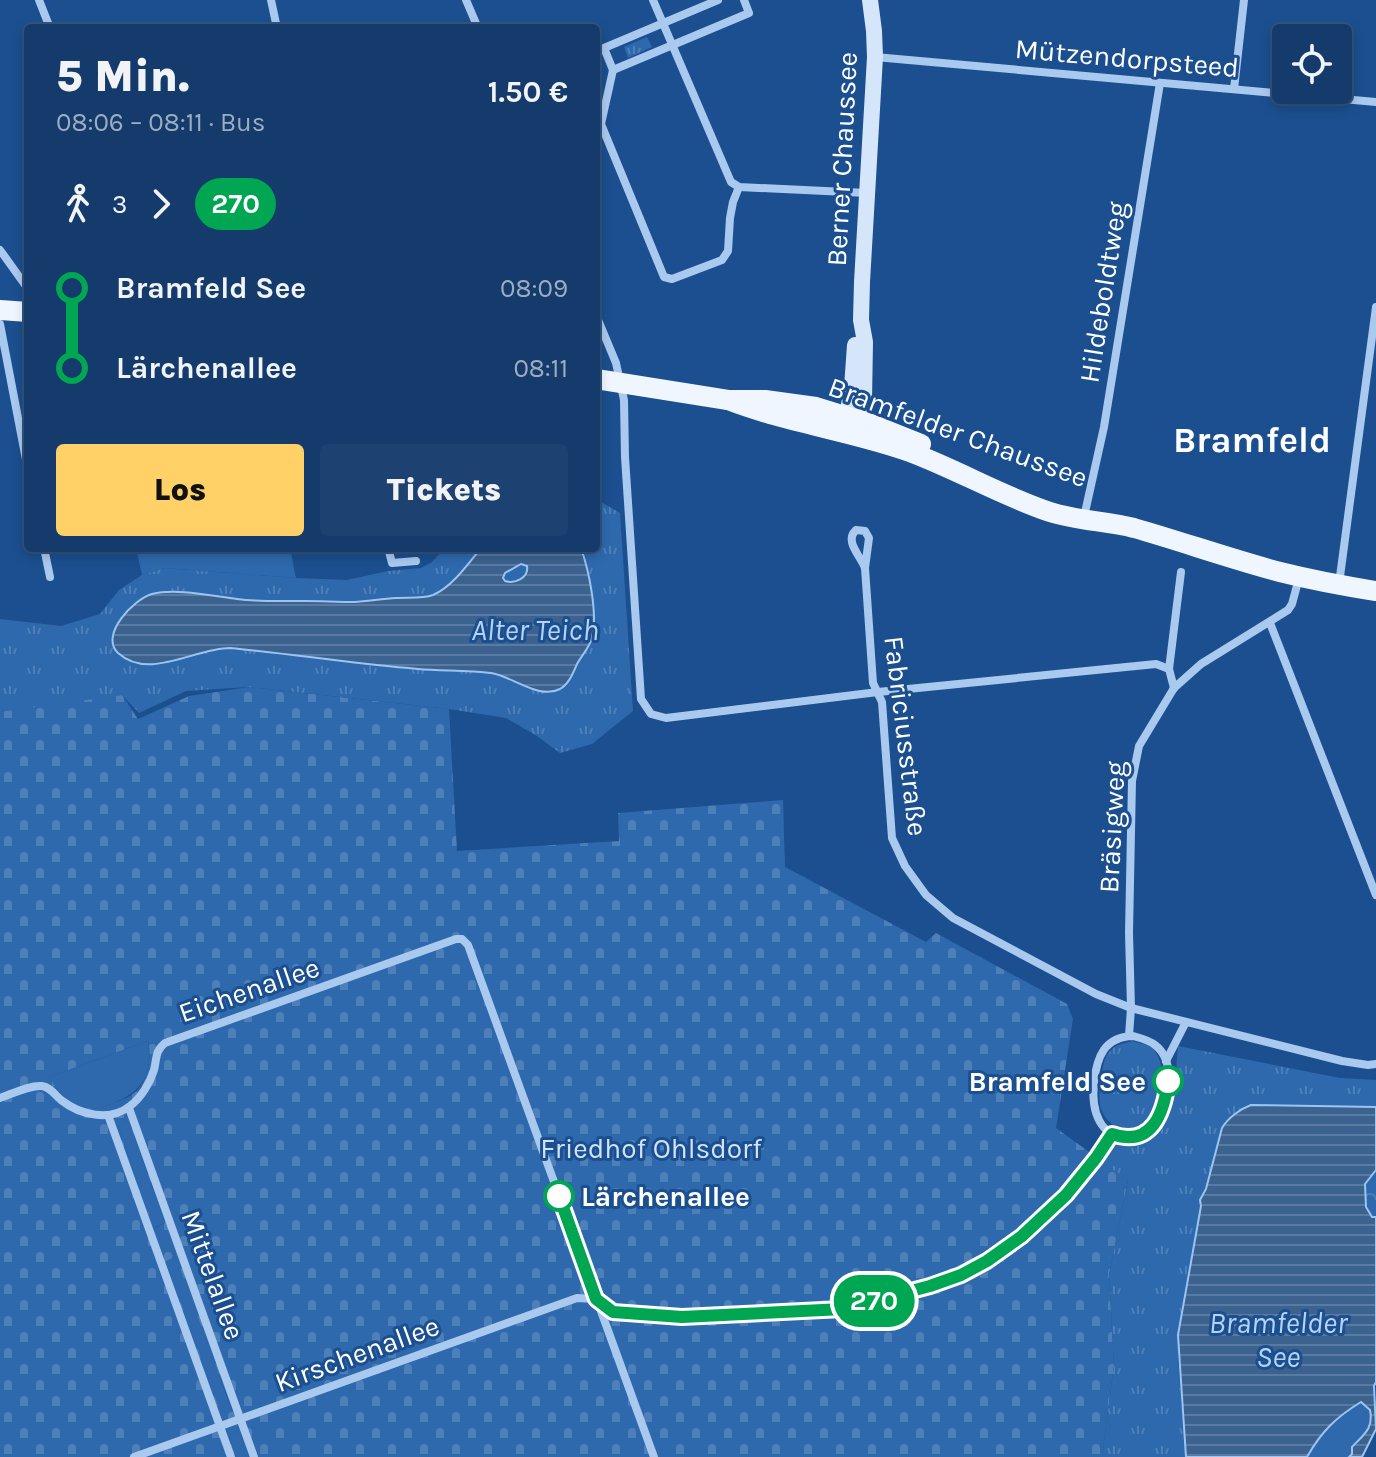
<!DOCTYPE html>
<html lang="de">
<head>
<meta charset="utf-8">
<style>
	body { margin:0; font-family:Karla,sans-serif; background:#1d4271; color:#f1f3f6; height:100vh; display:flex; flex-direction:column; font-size:30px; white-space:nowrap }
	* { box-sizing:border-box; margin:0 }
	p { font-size:26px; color:#9dadc1 }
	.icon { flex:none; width:44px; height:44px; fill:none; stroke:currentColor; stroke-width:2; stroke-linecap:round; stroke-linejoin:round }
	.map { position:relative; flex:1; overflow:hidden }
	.drawer { position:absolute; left:24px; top:24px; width:576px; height:528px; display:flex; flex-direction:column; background:#143b6b; border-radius:8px; box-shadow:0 4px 12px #0003,0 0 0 2px #33557e }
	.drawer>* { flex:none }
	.badge { padding:0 16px; border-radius:26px; font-size:28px; line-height:52px }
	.fabs { position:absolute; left:1272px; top:24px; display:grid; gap:16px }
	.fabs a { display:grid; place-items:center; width:80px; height:80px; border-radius:8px; background:#143b6b; box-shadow:0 4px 12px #0003,0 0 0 2px #33557e; font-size:40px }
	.map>.badge { position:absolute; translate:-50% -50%; box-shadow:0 0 0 4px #fff }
	.legs { display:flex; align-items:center; gap:12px; height:88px; padding:0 32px; font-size:26px }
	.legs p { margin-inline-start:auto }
	.head { display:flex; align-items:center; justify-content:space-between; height:136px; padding:0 32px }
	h1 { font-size:44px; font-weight:800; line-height:60px }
	.action { display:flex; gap:16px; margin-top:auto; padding:16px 32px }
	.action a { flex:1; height:92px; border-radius:8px; background:#ffd166; color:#111; font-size:32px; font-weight:800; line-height:92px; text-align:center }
	.action a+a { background:#1d4271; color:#f1f3f6 }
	ul { padding:0 32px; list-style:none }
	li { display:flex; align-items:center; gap:28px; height:80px; font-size:30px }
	li i { display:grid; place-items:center; width:12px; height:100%; margin:0 10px; background:currentColor }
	li i::after { content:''; width:20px; height:20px; margin:-10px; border:6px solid; border-radius:50%; background:#143b6b }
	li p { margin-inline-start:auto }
	li:first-child i { background:linear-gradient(#0000 50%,currentColor 0) }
	li:last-child i { background:linear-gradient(currentColor 50%,#0000 0) }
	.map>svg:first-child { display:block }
	.green { fill:#2e69ad }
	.forest { fill:url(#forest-crowns) }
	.cemetery { fill:url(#cemetery-stones); fill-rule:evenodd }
	.park { fill:url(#park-tufts) }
	.water { fill:url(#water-rules); stroke:#9cc4f0; stroke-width:2; fill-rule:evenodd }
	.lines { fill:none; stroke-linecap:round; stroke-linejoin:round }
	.street { stroke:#a9c9ee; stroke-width:8 }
	.secondary { stroke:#d6e6fa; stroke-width:16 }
	.primary { stroke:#f0f6ff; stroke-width:20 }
	.line-1-casing { stroke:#fff; stroke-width:18 }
	.line-1 { stroke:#00a651; stroke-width:12 }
	.stop-1-dot { fill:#fff; stroke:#00a651; stroke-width:4 }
	.labels { text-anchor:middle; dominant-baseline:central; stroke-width:6; stroke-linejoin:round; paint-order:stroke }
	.street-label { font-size:28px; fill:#fff; stroke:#1b4f8f }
	.stop-label { font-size:28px; font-weight:bold; fill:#fff; stroke:#1b4f8f; text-anchor:end }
	.park-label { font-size:28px; fill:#cfe3fa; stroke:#1b4f8f }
	.water-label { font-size:30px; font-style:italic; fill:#b5d3f5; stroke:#1b4f8f }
	.district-label { font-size:36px; font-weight:bold; fill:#fff; stroke:#1b4f8f }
</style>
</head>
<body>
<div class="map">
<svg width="1376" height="1457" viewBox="0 0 1376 1457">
	<defs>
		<pattern id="forest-crowns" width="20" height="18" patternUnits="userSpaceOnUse" patternTransform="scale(2)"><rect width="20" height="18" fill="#2e69ad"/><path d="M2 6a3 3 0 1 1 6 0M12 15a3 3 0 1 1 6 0" fill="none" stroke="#4d80b9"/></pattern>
		<pattern id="cemetery-stones" width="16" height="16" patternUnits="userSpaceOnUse" patternTransform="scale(2)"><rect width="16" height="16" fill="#2e69ad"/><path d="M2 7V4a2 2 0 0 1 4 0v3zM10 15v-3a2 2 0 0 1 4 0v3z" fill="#4d80b9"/></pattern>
		<pattern id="park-tufts" width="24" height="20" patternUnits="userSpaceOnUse" patternTransform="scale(2)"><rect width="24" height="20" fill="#2e69ad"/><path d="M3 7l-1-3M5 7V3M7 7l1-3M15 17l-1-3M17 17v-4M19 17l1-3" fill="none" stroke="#4d80b9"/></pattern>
		<pattern id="water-rules" width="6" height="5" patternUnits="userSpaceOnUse" patternTransform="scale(2)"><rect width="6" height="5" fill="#3c6290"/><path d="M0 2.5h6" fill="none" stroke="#597aa1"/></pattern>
	</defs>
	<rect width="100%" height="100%" fill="#1b4f8f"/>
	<!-- green -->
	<g class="green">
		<path d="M 136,548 L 290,548 L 296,578 L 165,568 L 142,575 Z"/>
		<path d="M 148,1041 C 153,1074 143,1092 111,1104 C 99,1108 87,1111 75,1104 C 63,1098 56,1087 49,1077 Z"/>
		<path d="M 123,1119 L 130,1124 L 165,1223 L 153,1228 L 118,1126 L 120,1120 Z"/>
		<path d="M 177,1257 L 232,1411 L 221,1415 L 165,1261 Z"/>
		<path d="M 1361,1402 L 1370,1410 C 1375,1429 1363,1434 1352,1447 L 1352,1454 L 1349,1457 L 1307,1457 C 1321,1431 1336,1418 1361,1402 Z"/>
		<path d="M 240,1432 L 249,1457 L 236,1457 L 229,1436 Z"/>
	</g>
	<!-- forest -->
	<path class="forest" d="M 1376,1170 L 1376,1217 L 1372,1217 L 1366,1207 L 1365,1184 Z"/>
	<!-- cemetery -->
	<path class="cemetery" d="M 249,687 L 449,709 L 457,851 L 619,841 L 618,813 L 783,800 L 785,867 L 926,942 L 936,933 L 1067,1004 L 1073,1019 L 1056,1128 L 1128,1180 L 1109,1275 L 1114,1365 L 1102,1457 L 249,1457 L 240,1432 L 229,1437 L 236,1457 L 0,1457 L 0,712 L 51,700 L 122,695 L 138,719 L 189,696 ZM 148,1041 C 152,1057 148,1082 134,1093 C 128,1098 119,1101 111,1104 C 99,1108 87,1111 75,1104 C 63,1098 57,1088 49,1077 ZM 123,1119 L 130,1124 L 165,1223 L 154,1228 L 118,1126 ZM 176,1257 L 232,1410 L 221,1414 L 166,1261 Z"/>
	<!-- park -->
	<g class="park">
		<path d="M 647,37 L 652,47 L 628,58 L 624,47 Z"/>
		<path d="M 596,499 L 620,513 L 633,711 L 592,744 L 560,753 L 537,736 L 506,718 L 449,709 L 249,687 L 186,691 L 139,713 L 122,695 L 0,712 L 0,619 L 61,626 L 100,614 L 119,590 L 142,575 L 165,568 L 296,578 L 347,580 L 388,571 L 421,568 L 432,562 L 445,548 L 596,548 Z"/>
		<path d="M 1133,1041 C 1138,1043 1146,1044 1151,1047 C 1166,1058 1164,1095 1158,1111 C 1153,1122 1140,1130 1128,1130 C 1122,1130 1116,1127 1112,1124 C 1096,1111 1099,1096 1101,1079 C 1103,1068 1103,1058 1111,1050 C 1117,1044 1125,1043 1133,1041 Z"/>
		<path d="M 1178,1046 L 1340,1078 L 1376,1080 L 1376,1107 L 1251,1105 C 1241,1108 1235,1115 1226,1121 L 1206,1189 L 1200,1200 L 1201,1206 L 1180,1319 L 1178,1358 L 1186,1457 L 1102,1457 L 1114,1365 L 1109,1275 L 1128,1180 L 1099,1160 C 1108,1149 1116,1142 1130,1141 C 1132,1141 1142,1141 1143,1141 C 1177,1132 1175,1075 1178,1046 Z"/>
	</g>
	<!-- water -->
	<g class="water">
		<path d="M 481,548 L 581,548 C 589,571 598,614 592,638 C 589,648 582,655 577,664 C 573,673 569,684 560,689 C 539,700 512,676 491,673 C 467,670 442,671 418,669 C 355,664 293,654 230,648 C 195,648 149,681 118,653 C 99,635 134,599 152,594 C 176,588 212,596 237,599 C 260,602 282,601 305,601 C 321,601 337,602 354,602 C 368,601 382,599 396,598 C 408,597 422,599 433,595 C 452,587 468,564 481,548 ZM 521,564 L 527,566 C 529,578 515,584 505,581 L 503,578 L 505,573 Z"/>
		<path d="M 1251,1105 L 1376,1107 L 1376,1170 L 1365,1184 L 1366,1207 L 1372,1217 L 1376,1217 L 1376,1382 L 1374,1386 L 1376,1429 L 1362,1457 L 1349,1457 L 1352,1454 L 1352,1447 C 1363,1435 1374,1429 1370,1410 L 1361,1402 C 1336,1417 1321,1432 1307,1457 L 1186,1457 L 1178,1335 L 1201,1206 L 1200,1200 L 1206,1189 L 1222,1128 C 1228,1118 1240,1109 1251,1105 Z"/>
	</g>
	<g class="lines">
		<!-- street -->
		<g class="street">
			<path d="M 39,0 L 50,28"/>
			<path d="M 271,0 L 277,28"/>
			<path d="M 466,0 L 478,28"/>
			<path d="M 653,0 L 731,182 L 739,187 L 867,193"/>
			<path d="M 718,0 L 604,48 L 613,70 L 749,13 L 744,0"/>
			<path d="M 875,57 L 1376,102"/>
			<path d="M 613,70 L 601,124 L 664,277 L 672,279 L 722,260 L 728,251 L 730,218 L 733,202 L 739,187"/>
			<path d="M 1234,89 L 1244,0"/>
			<path d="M 0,250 L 28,289"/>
			<path d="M 596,315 L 616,363 L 624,400 L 625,457 L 641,699 L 651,714 L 666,718 L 878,692 L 1156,664 L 1169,669 L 1174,688"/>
			<path d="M 0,324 L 28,470"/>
			<path d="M 1086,508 L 1104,427 L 1160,83"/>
			<path d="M 856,530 L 865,531 L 869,538 L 865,568 C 860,555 844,541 856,530 Z"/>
			<path d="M 44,548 L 50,577"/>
			<path d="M 388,548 L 392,563 L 416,561"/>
			<path d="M 865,568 L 873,683 L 882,702 L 892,838 L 905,866 L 926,895 L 953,918 L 1096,994 L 1131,1008 L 1342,1061 L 1368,1065 L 1376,1064"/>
			<path d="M 1339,584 L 1376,307"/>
			<path d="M 1270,623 L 1376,895"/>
			<path d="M 1169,669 L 1181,572"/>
			<path d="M 1129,1036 L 1131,1008 L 1129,933 L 1132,781 L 1139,746 L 1174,688 L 1201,664 L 1288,610 L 1292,604 L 1299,578"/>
			<path d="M 1133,1036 C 1140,1038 1149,1040 1155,1045 C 1175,1060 1170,1095 1161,1114 C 1155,1125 1146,1134 1133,1136 C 1099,1141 1091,1110 1094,1082 C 1097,1057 1104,1037 1133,1036 Z"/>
			<path d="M 1166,1061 L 1186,1022"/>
			<path d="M 0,1098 C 12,1094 29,1085 42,1086 C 50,1087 55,1095 61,1100 C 80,1115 110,1122 130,1106 C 141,1098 150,1083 154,1070 C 157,1058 155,1051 165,1043 L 456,939 L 462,939 L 468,945 L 654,1457"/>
			<path d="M 129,1108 L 254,1457"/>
			<path d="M 108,1115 L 231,1457"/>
			<path d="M 597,1299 L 613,1312 L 682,1317 L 843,1309 L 930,1286 L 975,1268 L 1022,1236 L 1066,1195 L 1096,1158 L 1112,1134"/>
			<path d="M 134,1457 L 577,1298 L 596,1299"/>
		</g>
		<!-- secondary -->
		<g class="secondary">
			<path d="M 848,425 L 847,416 L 852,387 L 855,345"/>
			<path d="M 854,430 L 862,421 L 864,400 L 865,342 L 861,320 L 862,282 L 875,57 L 874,31 L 870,0"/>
		</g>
		<!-- primary -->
		<g class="primary">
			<path d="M 0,310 L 28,312"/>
			<path d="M 596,379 L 728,400 L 765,400 L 816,407 L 871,424 L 921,444"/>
			<path d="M 728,400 C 787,423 851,431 910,452 C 958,470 1002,496 1050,512 C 1078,521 1107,521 1134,528 C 1183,542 1231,559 1280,572 C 1312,580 1344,586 1376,591"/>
		</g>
	</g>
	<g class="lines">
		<!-- line-1 casing -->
		<g class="line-1-casing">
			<path id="line-1" d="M 559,1196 L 596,1299 L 613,1312 L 682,1317 L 843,1309 L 930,1286 L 961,1275 L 987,1261 L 1022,1236 L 1066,1195 L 1096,1158 L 1112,1134 C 1152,1148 1164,1113 1168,1081"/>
		</g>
		<!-- line-1 -->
		<use href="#line-1" class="line-1"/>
	</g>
	<!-- markers -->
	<g class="stop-1-dot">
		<circle cx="1168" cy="1081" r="14"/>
		<circle cx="559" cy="1196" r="14"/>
	</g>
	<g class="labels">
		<!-- street labels -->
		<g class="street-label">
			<text transform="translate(1127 58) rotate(5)">Mützendorpsteed</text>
			<text transform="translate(842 159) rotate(-87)">Berner Chaussee</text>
			<text transform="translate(1103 292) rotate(-81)">Hildeboldtweg</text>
			<text transform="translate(958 432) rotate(20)">Bramfelder Chaussee</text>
			<text transform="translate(906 736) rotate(83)">Fabriciusstraße</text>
			<text transform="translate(1112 827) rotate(-87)">Bräsigweg</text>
			<text transform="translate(249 990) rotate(-19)">Eichenallee</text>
			<text transform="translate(213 1275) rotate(70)">Mittelallee</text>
			<text transform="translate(357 1354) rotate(-20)">Kirschenallee</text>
		</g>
		<!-- stop labels -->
		<g class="stop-label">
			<text x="1146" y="1081">Bramfeld See</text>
			<text x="581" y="1196" text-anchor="start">Lärchenallee</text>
		</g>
		<!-- park labels -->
		<g class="park-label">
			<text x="651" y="1148">Friedhof Ohlsdorf</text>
		</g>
		<!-- water labels -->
		<g class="water-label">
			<text x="535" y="630">Alter Teich</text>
			<text x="1278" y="1323">Bramfelder<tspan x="1278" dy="34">See</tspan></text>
		</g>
		<!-- district labels -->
		<g class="district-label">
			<text x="1252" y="440">Bramfeld</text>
		</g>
	</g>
</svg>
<div class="fabs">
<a><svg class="icon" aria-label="locate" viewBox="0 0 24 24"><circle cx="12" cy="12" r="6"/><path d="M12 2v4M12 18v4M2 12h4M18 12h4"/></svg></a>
</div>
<b class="badge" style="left:874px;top:1301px;background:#00a651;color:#fff">270</b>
<section class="drawer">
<div class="head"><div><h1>5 Min.</h1><p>08:06 – 08:11 · Bus</p></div><b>1.50 €</b></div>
<div class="legs"><svg class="icon" aria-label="walk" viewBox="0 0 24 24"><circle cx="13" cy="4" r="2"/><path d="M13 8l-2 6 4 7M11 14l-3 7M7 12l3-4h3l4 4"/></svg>3<svg class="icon" aria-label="forward" viewBox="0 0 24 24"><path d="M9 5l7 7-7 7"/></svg><b class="badge" style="background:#00a651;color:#fff">270</b></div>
<ul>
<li><i style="color:#00a651"></i><b>Bramfeld See</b><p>08:09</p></li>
<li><i style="color:#00a651"></i><b>Lärchenallee</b><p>08:11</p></li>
</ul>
<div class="action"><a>Los</a><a>Tickets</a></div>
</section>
</div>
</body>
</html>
